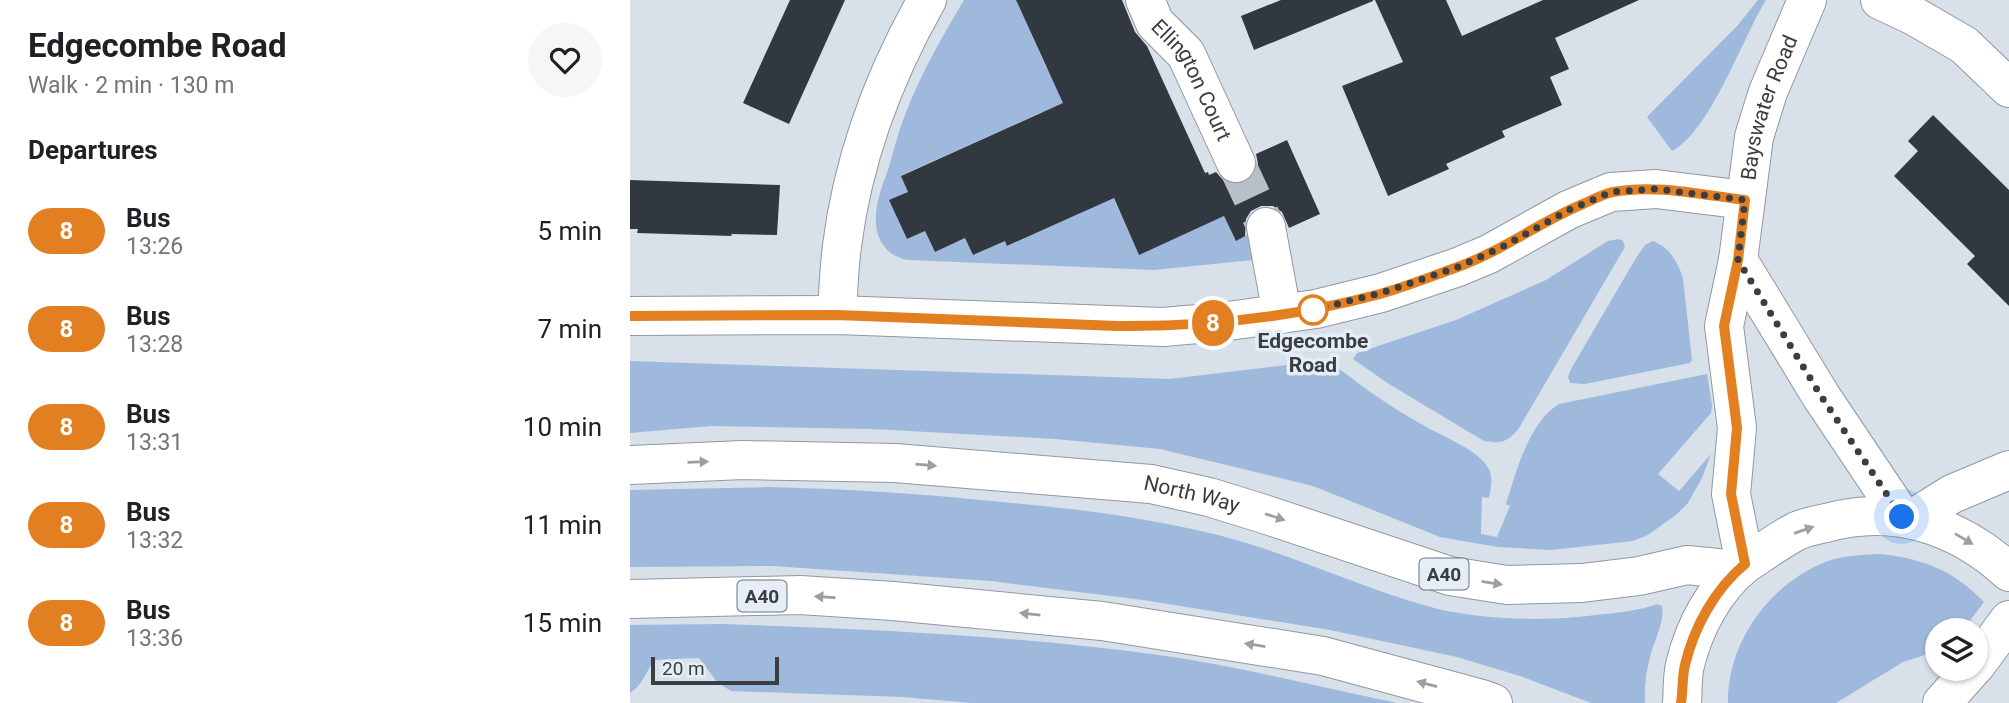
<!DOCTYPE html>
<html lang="en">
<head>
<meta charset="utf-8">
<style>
	body { margin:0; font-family:Roboto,sans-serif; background:#f6f6f6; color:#202124; height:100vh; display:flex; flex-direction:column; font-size:26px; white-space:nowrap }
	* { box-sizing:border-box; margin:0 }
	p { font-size:23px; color:#757577 }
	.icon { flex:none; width:38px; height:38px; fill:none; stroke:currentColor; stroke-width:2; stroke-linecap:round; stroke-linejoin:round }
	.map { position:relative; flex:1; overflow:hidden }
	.side { display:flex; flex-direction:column; background:#fff; width:630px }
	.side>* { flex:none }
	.badge { padding:0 14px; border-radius:23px; font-size:24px; line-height:46px }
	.controls { position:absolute; left:1295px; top:618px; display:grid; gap:14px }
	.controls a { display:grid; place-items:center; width:63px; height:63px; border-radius:50%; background:#fff; box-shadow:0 2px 5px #0004; font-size:35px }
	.scale { position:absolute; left:21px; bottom:18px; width:128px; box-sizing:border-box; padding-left:7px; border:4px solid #3a3d41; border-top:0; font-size:19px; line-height:24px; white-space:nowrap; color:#3a3d41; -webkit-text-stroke:5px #e5edf7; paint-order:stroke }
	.you { position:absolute; width:35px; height:35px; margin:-18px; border:5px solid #fff; border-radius:50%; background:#1a73e8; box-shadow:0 0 0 10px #1a73e833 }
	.map>.badge { position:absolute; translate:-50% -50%; box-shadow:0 0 0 4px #fff }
	h2 { padding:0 28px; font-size:26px; line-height:63px }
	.round { display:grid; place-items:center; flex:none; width:74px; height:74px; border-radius:37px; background:#f6f6f6 }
	.headline { display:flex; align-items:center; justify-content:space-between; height:119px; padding:0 28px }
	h1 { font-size:33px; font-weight:700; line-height:52px }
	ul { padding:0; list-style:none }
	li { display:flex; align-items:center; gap:21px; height:98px; padding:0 28px }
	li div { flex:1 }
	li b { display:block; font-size:26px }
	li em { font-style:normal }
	li .badge { min-width:77px; font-weight:700; text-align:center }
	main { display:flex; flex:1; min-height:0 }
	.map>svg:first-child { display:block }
	.green { fill:#9eb9db }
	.building { fill:#323840 }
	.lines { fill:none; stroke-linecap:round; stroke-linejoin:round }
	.minor-tunnel { stroke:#b8bfc8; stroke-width:38; stroke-dasharray:38 19; stroke-linecap:butt }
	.minor-casing { stroke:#9098a1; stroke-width:40 }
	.highway-casing { stroke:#9098a1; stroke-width:40 }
	.minor { stroke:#fff; stroke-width:38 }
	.highway { stroke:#fff; stroke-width:38 }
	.oneway { fill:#9c9ea0 }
	.line-casing { stroke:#fff; stroke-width:16 }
	.line { stroke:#e27f20; stroke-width:10 }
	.walk { stroke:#3a3d41; stroke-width:7; stroke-dasharray:0 12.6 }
	.stop-dot { fill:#fff; stroke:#e27f20; stroke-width:3.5 }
	.labels { text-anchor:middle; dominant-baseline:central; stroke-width:7; stroke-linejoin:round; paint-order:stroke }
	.shield { fill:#e5edf7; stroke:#6d7278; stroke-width:2 }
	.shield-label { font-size:19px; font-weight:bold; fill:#3a3d41 }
	.street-label { font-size:21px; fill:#3a3d41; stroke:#e5edf7 }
	.stop-label { font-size:21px; font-weight:bold; fill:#3a3d41; stroke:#e5edf7 }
</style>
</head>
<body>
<main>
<section class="side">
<div class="headline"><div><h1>Edgecombe Road</h1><p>Walk · 2 min · 130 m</p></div><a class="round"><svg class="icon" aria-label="heart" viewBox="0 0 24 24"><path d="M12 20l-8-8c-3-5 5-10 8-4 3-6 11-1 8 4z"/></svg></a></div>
<h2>Departures</h2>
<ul>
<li><span class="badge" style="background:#e27f20;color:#fff">8</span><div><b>Bus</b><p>13:26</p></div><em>5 min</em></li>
<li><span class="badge" style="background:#e27f20;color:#fff">8</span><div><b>Bus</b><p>13:28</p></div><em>7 min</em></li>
<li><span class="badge" style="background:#e27f20;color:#fff">8</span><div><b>Bus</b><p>13:31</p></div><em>10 min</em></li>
<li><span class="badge" style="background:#e27f20;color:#fff">8</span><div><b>Bus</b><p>13:32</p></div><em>11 min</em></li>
<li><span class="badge" style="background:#e27f20;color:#fff">8</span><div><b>Bus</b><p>13:36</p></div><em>15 min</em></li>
</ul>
</section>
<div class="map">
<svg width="1379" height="703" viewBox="0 0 1379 703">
	<rect width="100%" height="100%" fill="#d8e0ea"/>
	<!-- green -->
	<g class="green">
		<path d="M 334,0 L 390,0 L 387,2 L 416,67 L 441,105 L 410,113 L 272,175 L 278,192 L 260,201 L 277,239 L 295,231 L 305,252 L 335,238 L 343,255 L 375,241 L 378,246 L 453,212 L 481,193 L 509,254 L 594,216 L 606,240 L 621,233 L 623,260 L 524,270 L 279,260 C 255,257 244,237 246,214 C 247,198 254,181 259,167 C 264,150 268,132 275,115 C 290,75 312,37 334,0 Z"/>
		<path d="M 1128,0 L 1136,0 C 1113,37 1080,132 1042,151 L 1017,117 L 1108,25 Z"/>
		<path d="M 989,239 L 993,241 L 995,247 L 992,252 L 889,428 C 879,442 870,444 854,441 L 759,384 L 723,359 L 727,353 L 826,320 L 916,280 L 978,241 Z"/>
		<path d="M 1023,241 C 1040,248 1047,261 1053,278 L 1062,360 L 1060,363 L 955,384 L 940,383 L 938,377 L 941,369 L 1006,258 L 1015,245 Z"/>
		<path d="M 698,360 C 727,383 760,407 793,425 C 811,436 845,448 857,466 C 864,476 861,487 859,498 L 852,497 L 851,534 L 867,537 L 880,506 L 876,504 C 886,472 899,422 929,404 L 1077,374 L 1082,405 L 1081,413 L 1028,474 L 1049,491 L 1081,454 L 1072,478 L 1058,503 L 1047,514 L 1018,535 L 1003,541 L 921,550 L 868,547 L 810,537 L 683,486 L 530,449 L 425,439 L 242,429 L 81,426 L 0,433 L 0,361 L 540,379 Z"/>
		<path d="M 140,487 C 218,489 295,494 372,502 C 439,508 505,516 571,531 C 649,548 720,584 797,606 C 846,620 915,622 965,615 C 985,613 1008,611 1027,604 L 1032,606 C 1035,622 1024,641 1020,657 C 1016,672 1014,687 1015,703 L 961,703 L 893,677 L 827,657 L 700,630 L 513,600 L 361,581 L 143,566 L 0,567 L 0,490 Z"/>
		<path d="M 1251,554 C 1294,559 1323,570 1354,602 L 1333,630 L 1307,630 L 1307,651 L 1273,662 L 1206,703 L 1098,703 C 1097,642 1141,582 1198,561 C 1215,555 1234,555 1251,554 Z"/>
		<path d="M 93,624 C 236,629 379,635 522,654 C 605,665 685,686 767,703 L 342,703 L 272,697 L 101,691 L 87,682 L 69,658 L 25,660 C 15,672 14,684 0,693 L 0,625 Z"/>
	</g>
	<!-- building -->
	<g class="building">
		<path d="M 160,0 L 215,0 L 159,124 L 113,103 Z"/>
		<path d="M 386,0 L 492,0 L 505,32 L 517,46 L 575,173 L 578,172 L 579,175 L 586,172 L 594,181 L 603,185 L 614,183 L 624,175 L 628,164 L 626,154 L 657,140 L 690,214 L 659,228 L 652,212 L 643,206 L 631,206 L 621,211 L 616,219 L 615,236 L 606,241 L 594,216 L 509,255 L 484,198 L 377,246 L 375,241 L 343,255 L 335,238 L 305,252 L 295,231 L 277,239 L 259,200 L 278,192 L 271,176 L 433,103 Z"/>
		<path d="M 651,0 L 743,0 L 743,1 L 624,50 L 611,16 Z"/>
		<path d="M 745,0 L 816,0 L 832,36 L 913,0 L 1009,0 L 925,38 L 939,69 L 920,77 L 932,105 L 872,131 L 875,137 L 816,164 L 819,169 L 758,196 L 712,86 L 773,62 Z"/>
		<path d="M 1303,115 L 1379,190 L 1379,306 L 1337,264 L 1345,256 L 1264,176 L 1288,151 L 1278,141 Z"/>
		<path d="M 0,180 L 150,185 L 147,235 L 101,234 L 102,236 L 7,233 L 8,229 L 0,229 Z"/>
	</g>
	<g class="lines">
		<!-- minor-tunnel -->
		<path class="minor-tunnel" d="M 606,163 L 636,227"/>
		<!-- minor casing -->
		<g class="minor-casing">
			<g id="minor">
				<path id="s1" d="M 515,0 L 525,23 L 556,54 L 606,163"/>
				<path d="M 1250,0 L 1284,16 L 1334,45 L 1379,88"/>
				<path d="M 636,227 L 652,314"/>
				<path d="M 1108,260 L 1191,396 L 1272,517"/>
				<path d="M 207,315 C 208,292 209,269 212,246 C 223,159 254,76 297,0"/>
				<path d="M 0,316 L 207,315 L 533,327 L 591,322 L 686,309 L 751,293 L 828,267 L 859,254 L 938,210 L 981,192 L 1026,189 L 1115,200"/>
				<path id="s2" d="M 1115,564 L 1101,494 L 1107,428 L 1094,326 L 1108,260 L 1124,137 L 1138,92 L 1177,0"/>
			</g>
		</g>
		<!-- highway casing -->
		<g class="highway-casing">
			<g id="highway">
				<path id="s3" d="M 0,465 L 113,460 L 265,463 L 521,484 L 579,497 L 634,514 L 820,576 L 877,585 L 952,583 L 1009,576 L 1057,565 L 1108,570"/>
				<path d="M 1282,519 L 1322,494 L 1379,470"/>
				<path d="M 0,599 L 170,595 L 263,601 L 472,621 L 693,656 L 852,699 L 863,703"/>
				<path d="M 1346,665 L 1379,620"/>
				<path d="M 1052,703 C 1053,691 1052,677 1055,665 C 1064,627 1085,588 1115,564 C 1132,553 1148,541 1165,532 C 1174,527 1186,525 1196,523 C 1264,504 1328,525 1379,572"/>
				<path d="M 1312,703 L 1343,668"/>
			</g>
		</g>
		<!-- minor -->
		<use href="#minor" class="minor"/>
		<!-- highway -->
		<use href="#highway" class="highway"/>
	</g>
	<!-- one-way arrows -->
	<defs><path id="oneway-solid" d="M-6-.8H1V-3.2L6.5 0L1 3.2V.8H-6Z" transform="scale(1.75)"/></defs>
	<g class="oneway">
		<use href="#oneway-solid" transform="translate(68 462) rotate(-2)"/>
		<use href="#oneway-solid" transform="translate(296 465) rotate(5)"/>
		<use href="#oneway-solid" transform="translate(645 517) rotate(18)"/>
		<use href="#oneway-solid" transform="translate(1174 530) rotate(-19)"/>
		<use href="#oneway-solid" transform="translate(1334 539) rotate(31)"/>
		<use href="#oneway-solid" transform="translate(862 583) rotate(9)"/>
		<use href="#oneway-solid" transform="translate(195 597) rotate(-176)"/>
		<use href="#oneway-solid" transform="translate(400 614) rotate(-174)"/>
		<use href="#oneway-solid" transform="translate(625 645) rotate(-171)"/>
		<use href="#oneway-solid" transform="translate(797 684) rotate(-165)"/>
	</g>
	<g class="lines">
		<!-- line casing -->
		<g class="line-casing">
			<path id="line" d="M 0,316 L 207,315 L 487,326 C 575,327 664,317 750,294 C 775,287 800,277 825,268 C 871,252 909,222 953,204 C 962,200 973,194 983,192 C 1026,184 1072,195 1115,200 L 1108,260 L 1094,326 L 1107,428 L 1101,494 L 1115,564 C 1085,589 1064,627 1055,665 C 1052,677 1053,691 1051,703"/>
		</g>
		<!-- line -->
		<use href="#line" class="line"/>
		<!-- walk -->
		<path class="walk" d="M 683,310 L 751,293 L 828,267 L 872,247 L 939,210 L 981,192 L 1026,189 L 1115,200 L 1108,260 L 1191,396 L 1272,517"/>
	</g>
	<!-- markers -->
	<circle class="stop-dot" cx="683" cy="310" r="14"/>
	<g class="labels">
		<!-- shield labels -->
		<g class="shield">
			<rect x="789.5" y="558.5" width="49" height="31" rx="5"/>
			<rect x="107.5" y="580.5" width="49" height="31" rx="5"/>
		</g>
		<g class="shield-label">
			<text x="814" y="574">A40</text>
			<text x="132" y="596">A40</text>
		</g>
		<!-- street labels -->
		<g class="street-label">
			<text stroke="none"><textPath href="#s1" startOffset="94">Ellington Court</textPath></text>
			<text stroke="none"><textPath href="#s2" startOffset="464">Bayswater Road</textPath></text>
			<text stroke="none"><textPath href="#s3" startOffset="564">North Way</textPath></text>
		</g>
		<!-- stop labels -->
		<g class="stop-label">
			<text x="683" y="341">Edgecombe<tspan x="683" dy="24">Road</tspan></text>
		</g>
	</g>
</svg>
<div class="controls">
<a><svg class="icon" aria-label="layers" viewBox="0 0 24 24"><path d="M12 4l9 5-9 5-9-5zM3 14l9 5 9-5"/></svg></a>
</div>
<div class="scale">20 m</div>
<div class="you" style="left:1272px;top:517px"></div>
<b class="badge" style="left:583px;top:323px;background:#e27f20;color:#fff">8</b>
</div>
</main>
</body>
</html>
